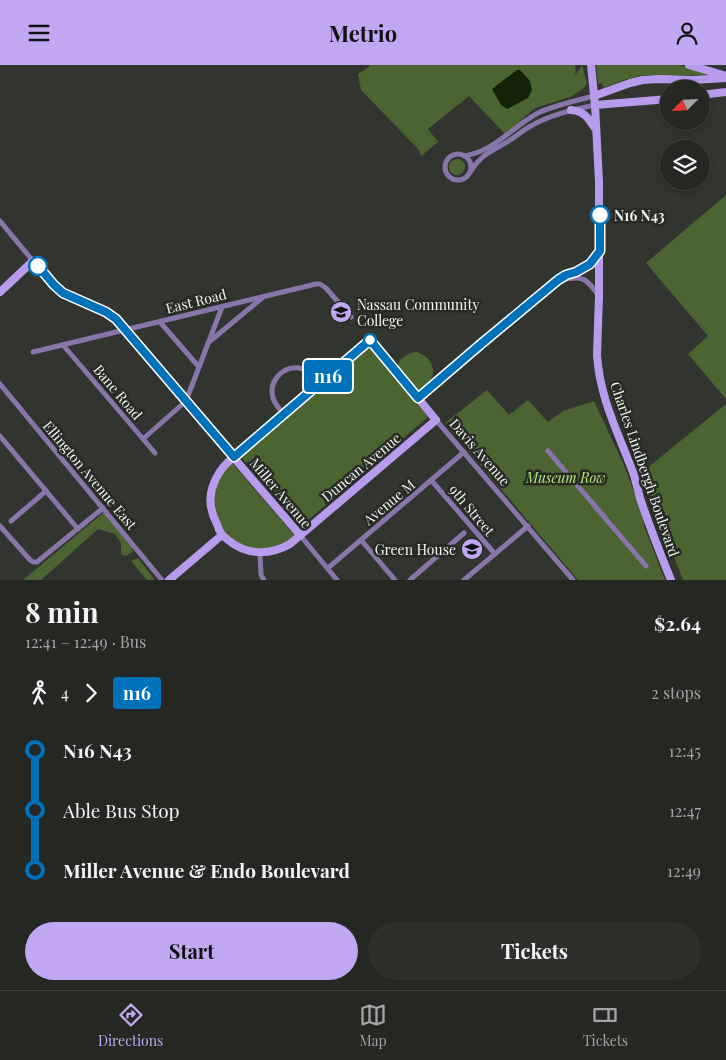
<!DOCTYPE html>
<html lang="en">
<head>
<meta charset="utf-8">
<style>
	body { margin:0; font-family:"Playfair Display",serif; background:#2d2f2b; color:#f1f3f6; height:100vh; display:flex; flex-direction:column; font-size:19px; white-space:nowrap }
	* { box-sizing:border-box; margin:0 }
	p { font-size:16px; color:#a3a5a6 }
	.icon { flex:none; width:28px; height:28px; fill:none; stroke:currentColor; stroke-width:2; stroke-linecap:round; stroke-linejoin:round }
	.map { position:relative; height:515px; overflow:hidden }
	.panel { display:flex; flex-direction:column; background:#252723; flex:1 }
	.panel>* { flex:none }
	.badge { padding:0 10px; border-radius:4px; font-size:18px; line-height:32px }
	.needle { width:32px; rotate:246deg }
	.tools { position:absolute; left:660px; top:15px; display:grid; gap:10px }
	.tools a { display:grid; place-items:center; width:50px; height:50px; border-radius:50%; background:#252723; box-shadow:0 2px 8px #0003,0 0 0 1px #424441; font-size:25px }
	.map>.badge { position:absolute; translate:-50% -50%; box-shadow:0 0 0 2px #fff }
	.legs { display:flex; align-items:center; gap:8px; height:55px; padding:0 25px; font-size:16px }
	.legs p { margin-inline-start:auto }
	.headline { display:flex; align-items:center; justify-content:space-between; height:85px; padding:0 25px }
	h1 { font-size:28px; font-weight:700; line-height:38px }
	.cta { display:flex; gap:10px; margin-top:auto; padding:10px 25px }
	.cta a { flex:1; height:58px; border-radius:30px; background:#c2a8f2; color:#111; font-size:20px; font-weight:700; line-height:58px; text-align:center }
	.cta a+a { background:#2d2f2b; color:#f1f3f6 }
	ul { padding:0 25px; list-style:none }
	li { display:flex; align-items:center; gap:18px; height:60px; font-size:19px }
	li i { display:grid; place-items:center; width:8px; height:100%; margin:0 6px; background:currentColor }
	li i::after { content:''; width:12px; height:12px; margin:-6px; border:4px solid; border-radius:50%; background:#252723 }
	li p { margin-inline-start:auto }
	li:first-child i { background:linear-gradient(#0000 50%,currentColor 0) }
	li:last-child i { background:linear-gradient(currentColor 50%,#0000 0) }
	header { display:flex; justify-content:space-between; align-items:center; height:65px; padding:0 25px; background:#c2a8f2; color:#111; font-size:22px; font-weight:700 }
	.tabs { display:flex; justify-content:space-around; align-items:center; height:70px; border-top:1px solid #424441; background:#252723; font-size:14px; color:#a3a5a6 }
	.tabs a { display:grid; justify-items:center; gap:2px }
	.tabs .selected { color:#c2a8f2 }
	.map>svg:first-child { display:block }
	.green { fill:#4b6431 }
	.water { fill:#162208 }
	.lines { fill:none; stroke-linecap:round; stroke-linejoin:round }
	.street { stroke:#8876aa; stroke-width:5 }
	.secondary { stroke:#b99bee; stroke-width:8 }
	.line-1-casing { stroke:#fff; stroke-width:11 }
	.line-1 { stroke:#0072bc; stroke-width:8 }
	.stop-1-dot { fill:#fff; stroke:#0072bc; stroke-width:2.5 }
	.labels { text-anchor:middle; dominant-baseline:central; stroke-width:5; stroke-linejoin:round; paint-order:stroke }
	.stop-label { font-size:14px; font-weight:bold; fill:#f2f4f1; stroke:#272a25; text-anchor:start }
	.street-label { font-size:14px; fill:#f2f4f1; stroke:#272a25 }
	.poi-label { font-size:14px; fill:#f2f4f1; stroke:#272a25; text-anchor:start }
	.park-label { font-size:14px; font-style:italic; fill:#b2e77b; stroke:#272a25 }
</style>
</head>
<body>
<header><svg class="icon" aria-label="menu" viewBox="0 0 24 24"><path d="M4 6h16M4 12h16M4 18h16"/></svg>Metrio<svg class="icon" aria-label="person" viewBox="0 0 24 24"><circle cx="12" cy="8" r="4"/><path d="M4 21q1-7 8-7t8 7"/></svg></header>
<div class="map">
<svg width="726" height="515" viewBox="0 0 726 515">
	<rect width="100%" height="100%" fill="#31342f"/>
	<!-- green -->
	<g class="green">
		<path d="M 369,0 L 575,0 L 576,7 L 574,12 L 582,0 L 587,18 L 584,23 L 570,32 L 535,43 L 505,69 L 469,31 L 428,64 L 438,77 L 421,91 L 419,85 L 361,25 L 358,9 L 369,2 Z"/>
		<path d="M 596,0 L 680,0 L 710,10 L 670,11 L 645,10 L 627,14 L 603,23 L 602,18 L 598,19 Z"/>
		<circle cx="457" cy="102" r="8"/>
		<path d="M 726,130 L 726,334 L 688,289 L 708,271 L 646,198 Z"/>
		<path d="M 369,281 L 428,352 L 300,462 L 240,391 Z"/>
		<path d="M 416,287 C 430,290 439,306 429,318 C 426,321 422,323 419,326 L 416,325 L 397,302 C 399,293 408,288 416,287 Z"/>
		<path d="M 487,325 L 509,350 L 528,335 L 548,357 L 563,346 L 594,336 L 624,400 L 643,451 L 644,461 L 665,515 L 578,515 L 445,358 Z"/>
		<path d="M 726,339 L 726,515 L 683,515 L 641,408 Z"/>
		<path d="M 232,398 L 295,471 C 274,487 254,490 232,474 C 221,466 217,459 215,445 C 214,440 212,432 213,426 C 217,415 224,405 232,398 Z"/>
		<path d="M 104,447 L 131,479 L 133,487 L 126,491 L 122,490 L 121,488 L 121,478 L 115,469 L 98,464 L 41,515 L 23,515 Z"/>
		<path d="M 138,493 L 155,515 L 147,515 L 131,496 Z"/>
	</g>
	<!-- water -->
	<path class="water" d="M 517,5 L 520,5 L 530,16 L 532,25 L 528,33 L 507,44 L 501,40 L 492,24 Z"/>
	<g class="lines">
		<!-- street -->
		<g class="street">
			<circle cx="458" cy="102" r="13"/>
			<path d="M 464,91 C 494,87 513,61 538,48 C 555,40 576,36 594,31"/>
			<path d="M 471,106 C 482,88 493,86 510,75 C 517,71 522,66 529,62 C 549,50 572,45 595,40"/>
			<path d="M 0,156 L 33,196"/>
			<path d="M 561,215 C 583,210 586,213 599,231"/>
			<path d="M 160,257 L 199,302"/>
			<path d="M 209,277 L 262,233"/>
			<path d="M 63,280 L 155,388"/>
			<path d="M 33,287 L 316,219 L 320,219 L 326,223 L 351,252"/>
			<path d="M 0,319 L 162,515"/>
			<path d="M 418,333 L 481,279 L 558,215 C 568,209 580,207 589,200 C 593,197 596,191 599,186"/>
			<path d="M 284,350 C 280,344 275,340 273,333 C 268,317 282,301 299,303 C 308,304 315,312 322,317"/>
			<path d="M 436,355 L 573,515"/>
			<path d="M 0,371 L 78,464"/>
			<path d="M 143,374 L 186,336 L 222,242"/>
			<path d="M 548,386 L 646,501"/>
			<path d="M 431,415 L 495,489"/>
			<path d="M 11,456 L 46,426"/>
			<path d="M 0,461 L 30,495 L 33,497 L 37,497 L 103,443"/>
			<path d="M 300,470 L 337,515"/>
			<path d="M 361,475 L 395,515"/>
			<path d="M 260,488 L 261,510 L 264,515"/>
			<path d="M 328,503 L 464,387"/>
			<path d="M 410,515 L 464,468"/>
			<path d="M 464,515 L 528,461"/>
		</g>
		<!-- secondary -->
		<g class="secondary">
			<path d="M 591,0 L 595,40 L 599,117 L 599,231 L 597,290 C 600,335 619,369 634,410 C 636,418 638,425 640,433 C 649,460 660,488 671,515"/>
			<path d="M 689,0 L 726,11"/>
			<path d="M 701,30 L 726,27"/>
			<path d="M 594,31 L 630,18 L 643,15 L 658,14 L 693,15 L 726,13"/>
			<path d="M 595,40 L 669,34"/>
			<path d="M 571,45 C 583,46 588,52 594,62"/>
			<path d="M 0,227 L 33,196 L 54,220 L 63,228 L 106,247 L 115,254 L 300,470"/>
			<path d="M 370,275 L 436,355 L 290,479 C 269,491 246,490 228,475 C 227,474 223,471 222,470 C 220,467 218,463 217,459 C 210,446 208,432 214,418 C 217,410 221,404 227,398 Z"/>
			<path d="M 169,515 L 222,470"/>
		</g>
	</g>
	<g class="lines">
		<!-- line-1 casing -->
		<g class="line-1-casing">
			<path id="line-1" d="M 38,201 L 54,220 L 63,228 L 106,247 L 116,254 L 234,392 L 370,275 L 418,333 L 481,279 L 558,215 L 566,210 L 576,207 L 590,199 L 600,186 L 600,150"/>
		</g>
		<!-- line-1 -->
		<use href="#line-1" class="line-1"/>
	</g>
	<!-- icons -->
	<defs>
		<g id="university-disc" transform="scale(1.125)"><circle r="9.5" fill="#c2a8f2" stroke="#272a25"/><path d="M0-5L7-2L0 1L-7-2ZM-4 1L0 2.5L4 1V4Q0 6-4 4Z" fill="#111"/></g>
	</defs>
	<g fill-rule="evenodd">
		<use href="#university-disc" x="341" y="247"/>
		<use href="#university-disc" x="472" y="484"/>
	</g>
	<!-- markers -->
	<g class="stop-1-dot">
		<circle cx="600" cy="150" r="9"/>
		<circle cx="38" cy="201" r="9"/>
		<circle cx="370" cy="275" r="6"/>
	</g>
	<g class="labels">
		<!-- stop labels -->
		<g class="stop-label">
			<text x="614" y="150">N16 N43</text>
		</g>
		<!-- street labels -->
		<g class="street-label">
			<text transform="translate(196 236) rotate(-14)">East Road</text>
			<text transform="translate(118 327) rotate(50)">Bane Road</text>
			<text transform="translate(480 387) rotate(49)">Davis Avenue</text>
			<text transform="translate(361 402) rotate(-40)">Duncan Avenue</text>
			<text transform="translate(645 404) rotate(71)">Charles Lindbergh Boulevard</text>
			<text transform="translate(90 410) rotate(50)">Ellington Avenue East</text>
			<text transform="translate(281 428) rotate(50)">Miller Avenue</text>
			<text transform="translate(389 437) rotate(-40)">Avenue M</text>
			<text transform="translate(472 445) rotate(50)">9th Street</text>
		</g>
		<!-- poi labels -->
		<g class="poi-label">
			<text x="357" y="239">Nassau Community<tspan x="357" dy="16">College</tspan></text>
			<text x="456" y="484" text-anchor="end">Green House</text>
		</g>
		<!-- park labels -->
		<g class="park-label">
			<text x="566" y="412">Museum Row</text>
		</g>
	</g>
</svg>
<div class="tools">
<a><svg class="needle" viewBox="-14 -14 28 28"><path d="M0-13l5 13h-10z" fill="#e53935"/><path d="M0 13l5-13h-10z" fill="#a3a5a6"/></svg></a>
<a><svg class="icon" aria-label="layers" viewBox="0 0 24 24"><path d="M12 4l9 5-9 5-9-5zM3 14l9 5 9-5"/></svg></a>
</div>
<b class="badge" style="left:328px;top:311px;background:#0072bc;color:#fff">n16</b>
</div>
<section class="panel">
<div class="headline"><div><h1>8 min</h1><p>12:41 – 12:49 · Bus</p></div><b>$2.64</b></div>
<div class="legs"><svg class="icon" aria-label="walk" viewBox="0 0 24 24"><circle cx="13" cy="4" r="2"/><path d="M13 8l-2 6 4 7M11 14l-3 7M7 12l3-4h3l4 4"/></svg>4<svg class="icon" aria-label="forward" viewBox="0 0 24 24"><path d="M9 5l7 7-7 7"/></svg><b class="badge" style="background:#0072bc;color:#fff">n16</b><p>2 stops</p></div>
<ul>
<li><i style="color:#0072bc"></i><b>N16 N43</b><p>12:45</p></li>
<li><i style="color:#0072bc"></i><span>Able Bus Stop</span><p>12:47</p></li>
<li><i style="color:#0072bc"></i><b>Miller Avenue &amp; Endo Boulevard</b><p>12:49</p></li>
</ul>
<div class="cta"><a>Start</a><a>Tickets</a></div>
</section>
<nav class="tabs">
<a class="selected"><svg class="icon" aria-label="directions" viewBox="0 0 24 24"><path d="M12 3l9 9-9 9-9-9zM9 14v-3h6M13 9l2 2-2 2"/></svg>Directions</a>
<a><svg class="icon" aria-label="map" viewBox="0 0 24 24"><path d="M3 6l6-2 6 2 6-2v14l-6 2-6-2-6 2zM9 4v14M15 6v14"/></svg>Map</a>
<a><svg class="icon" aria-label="tickets" viewBox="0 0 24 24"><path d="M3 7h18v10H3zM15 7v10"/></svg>Tickets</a>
</nav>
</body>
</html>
